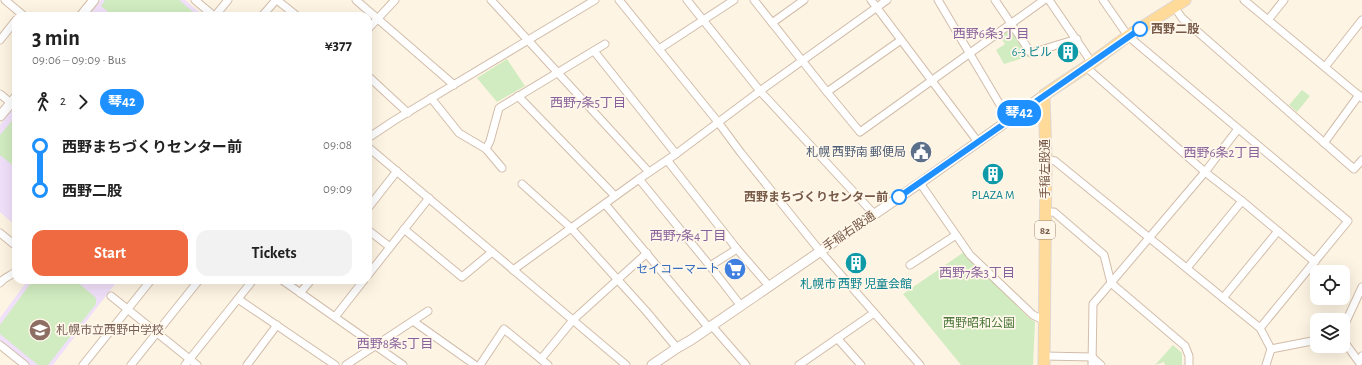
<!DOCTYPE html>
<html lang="en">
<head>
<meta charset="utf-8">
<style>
	body { margin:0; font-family:"Alegreya Sans","Noto Sans JP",sans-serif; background:#f2f2f2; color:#222; height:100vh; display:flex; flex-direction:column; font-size:15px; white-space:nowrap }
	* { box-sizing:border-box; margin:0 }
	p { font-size:13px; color:#767676 }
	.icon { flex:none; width:22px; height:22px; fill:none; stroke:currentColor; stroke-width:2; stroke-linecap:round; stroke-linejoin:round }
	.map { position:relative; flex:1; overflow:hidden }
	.details { position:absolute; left:12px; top:12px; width:360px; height:272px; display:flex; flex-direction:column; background:#fff; border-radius:12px; box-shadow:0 4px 16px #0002 }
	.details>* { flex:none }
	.badge { padding:0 8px; border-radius:13px; font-size:14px; line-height:26px }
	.fabs { position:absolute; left:1310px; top:265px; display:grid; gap:8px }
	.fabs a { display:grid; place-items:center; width:40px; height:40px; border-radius:8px; background:#fff; box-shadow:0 4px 16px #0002; font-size:20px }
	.map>.badge { position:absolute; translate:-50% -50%; box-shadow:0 0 0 2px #fff }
	.legs { display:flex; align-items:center; gap:6px; height:44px; padding:0 20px; font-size:13px }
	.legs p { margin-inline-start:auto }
	.head { display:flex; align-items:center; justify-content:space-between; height:68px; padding:0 20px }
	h1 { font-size:22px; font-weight:700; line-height:30px }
	.primary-button { display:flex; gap:8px; margin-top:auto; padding:8px 20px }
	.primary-button a { flex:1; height:46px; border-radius:12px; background:#ef6a40; color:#fff; font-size:16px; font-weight:700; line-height:46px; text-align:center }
	.primary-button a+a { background:#f2f2f2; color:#222 }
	ul { padding:0 20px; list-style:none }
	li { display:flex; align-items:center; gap:14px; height:44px; font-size:15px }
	li i { display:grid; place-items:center; width:6px; height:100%; margin:0 5px; background:currentColor }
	li i::after { content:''; width:10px; height:10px; margin:-5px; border:3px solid; border-radius:50%; background:#fff }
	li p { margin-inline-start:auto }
	li:first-child i { background:linear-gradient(#0000 50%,currentColor 0) }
	li:last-child i { background:linear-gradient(currentColor 50%,#0000 0) }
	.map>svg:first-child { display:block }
	.education { fill:#f1e0fa }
	.green { fill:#d1ecc0 }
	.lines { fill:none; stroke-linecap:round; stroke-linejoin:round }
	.minor-casing { stroke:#d2bdab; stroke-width:9 }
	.tertiary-casing { stroke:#d2bdab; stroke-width:11 }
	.primary-casing { stroke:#ded7d3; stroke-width:13 }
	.minor { stroke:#fff; stroke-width:7 }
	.tertiary { stroke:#fff; stroke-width:9 }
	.primary { stroke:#ffda98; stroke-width:11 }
	.line-1-casing { stroke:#fff; stroke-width:9 }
	.line-1 { stroke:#1e90ff; stroke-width:6 }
	.stop-1-dot { fill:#fff; stroke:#1e90ff; stroke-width:2 }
	.labels { text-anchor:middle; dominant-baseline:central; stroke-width:3.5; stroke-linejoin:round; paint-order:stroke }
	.shield { fill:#fff7ea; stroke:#a08878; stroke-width:1 }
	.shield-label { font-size:11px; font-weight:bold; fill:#775947 }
	.stop-label { font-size:12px; font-weight:bold; fill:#775947; stroke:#fff7ea; text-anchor:start }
	.culture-label { font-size:12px; fill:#0d838f; stroke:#fff7ea }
	.service-label { font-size:12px; fill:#4e5e75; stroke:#fff7ea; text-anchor:end }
	.street-label { font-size:12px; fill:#775947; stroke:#fff7ea }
	.shop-label { font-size:12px; fill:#366cbe; stroke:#fff7ea; text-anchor:end }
	.park-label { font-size:12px; fill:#4c783c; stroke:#fff7ea }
	.education-label { font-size:12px; fill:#785e54; stroke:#fff7ea; text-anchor:start }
	.neighbourhood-label { font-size:13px; fill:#89629b; stroke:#fff7ea }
</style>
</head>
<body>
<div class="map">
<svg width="1362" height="365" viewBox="0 0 1362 365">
	<rect width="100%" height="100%" fill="#fef4e3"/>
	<!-- education -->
	<g class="education">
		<path d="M 101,0 L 185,0 L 204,16 L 88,16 Z"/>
		<path d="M 13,108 L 16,111 L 16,226 L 0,212 L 0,125 Z"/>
		<path d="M 28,280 L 118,280 L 53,365 L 29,365 L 0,342 L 0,318 Z"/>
	</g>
	<!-- green -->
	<g class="green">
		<path d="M 105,0 L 179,0 L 198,16 L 113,16 L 101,6 Z"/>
		<path d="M 1010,30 L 1012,30 L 1030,56 L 1004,64 L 996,50 L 1005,44 L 1000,37 Z"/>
		<path d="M 507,59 L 525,86 L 497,102 L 477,78 Z"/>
		<path d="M 1302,90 L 1310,96 L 1297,112 L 1289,105 Z"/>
		<path d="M 16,116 L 16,168 L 0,155 L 0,135 Z"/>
		<path d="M 964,252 L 1028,317 L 1035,322 L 1033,365 L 961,365 L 903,294 Z"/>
		<path d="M 33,280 L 75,280 L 96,298 L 96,304 L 48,365 L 38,365 L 0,334 L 0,325 Z"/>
		<path d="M 1173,345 L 1182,353 L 1182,365 L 1165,365 L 1164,362 L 1155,365 Z"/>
	</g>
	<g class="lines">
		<!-- minor casing -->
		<g class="minor-casing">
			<g id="minor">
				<path d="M 5,0 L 24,16"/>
				<path d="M 195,0 L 214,16"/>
				<path d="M 277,0 L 297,16"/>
				<path d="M 356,0 L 454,85"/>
				<path d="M 491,0 L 649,172"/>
				<path d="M 619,0 L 718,122 L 741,153 L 820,251 L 920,365"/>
				<path d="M 687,0 L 760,91 L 874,214"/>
				<path d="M 754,0 L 827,92 L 901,40"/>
				<path d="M 871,0 L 978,142"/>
				<path d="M 938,0 L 1009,120"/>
				<path d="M 995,0 L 1031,53 L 1077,39"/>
				<path d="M 1049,0 L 1092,63"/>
				<path d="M 1103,0 L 1128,36 L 1348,221 L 1260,328"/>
				<path d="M 1244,0 L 1362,98"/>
				<path d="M 1175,8 L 1182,18 L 1354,169 L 1362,160"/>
				<path d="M 215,16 L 228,0"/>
				<path d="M 262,16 L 276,0"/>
				<path d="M 1268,20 L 1284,0"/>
				<path d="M 772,23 L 804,0"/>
				<path d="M 368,29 L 395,0"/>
				<path d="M 0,40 L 16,20"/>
				<path d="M 659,49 L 734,0"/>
				<path d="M 594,51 L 676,154"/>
				<path d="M 1086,67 L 1205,172 L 1242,201 L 1315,262"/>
				<path d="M 1325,67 L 1362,20"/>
				<path d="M 368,76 L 408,113"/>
				<path d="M 827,92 L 860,132 L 1044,0"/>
				<path d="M 0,94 L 11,103"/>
				<path d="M 518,96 L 615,196"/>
				<path d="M 431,98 L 459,133 L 486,149 L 502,168"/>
				<path d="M 368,138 L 395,120 L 595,0"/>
				<path d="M 1324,143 L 1359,95"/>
				<path d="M 368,147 L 626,365"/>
				<path d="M 486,149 L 490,141 L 499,108 L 605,44"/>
				<path d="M 1046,159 L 1055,161 L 1260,328 L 1271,349 L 1266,365"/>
				<path d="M 667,160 L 737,249 L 769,286"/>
				<path d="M 639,179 L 710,266 L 741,306"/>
				<path d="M 920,183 L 970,255 L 1033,315 L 1043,320"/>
				<path d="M 522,184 L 571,228 L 646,311 L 677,348"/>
				<path d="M 605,204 L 709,328"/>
				<path d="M 368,208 L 397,171"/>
				<path d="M 1045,212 L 1054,212 L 1104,255 L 1111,283 L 1185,346 L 1189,356 L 1189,365"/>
				<path d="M 404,229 L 462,277 L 492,252"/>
				<path d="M 368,230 L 390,247"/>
				<path d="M 0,233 L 16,246"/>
				<path d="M 910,265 L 956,235"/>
				<path d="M 710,266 L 737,249"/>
				<path d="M 1187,268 L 1242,201"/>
				<path d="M 513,270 L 639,179 L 676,154 L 760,91 L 887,0"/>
				<path d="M 368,275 L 429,198"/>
				<path d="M 282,280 L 403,365"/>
				<path d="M 0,283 C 5,276 12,276 16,271"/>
				<path d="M 300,293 L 311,280"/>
				<path d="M 111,296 L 197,365"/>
				<path d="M 1223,298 L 1278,231"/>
				<path d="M 238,299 L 335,365"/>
				<path d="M 335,317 L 364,280"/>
				<path d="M 413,321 L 475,365"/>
				<path d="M 712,326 L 746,365"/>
				<path d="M 1343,328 L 1362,287"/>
				<path d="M 837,338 L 861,365"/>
				<path d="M 1343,340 L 1359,362 L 1362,356"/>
				<path d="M 0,345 L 25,365"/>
				<path d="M 1271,349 L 1317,340"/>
				<path d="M 1044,356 L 1092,357 L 1101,365"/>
				<path d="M 541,359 L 573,320 L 647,253"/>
				<path d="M 83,365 L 151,280"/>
				<path d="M 131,365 L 199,280"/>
				<path d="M 185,365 L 253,280"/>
				<path d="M 247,365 L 277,325"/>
				<path d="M 346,365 L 428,311"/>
				<path d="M 480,365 L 504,329 L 548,365"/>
				<path d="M 799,365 L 874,313"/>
				<path d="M 1092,365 L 1093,304 L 1205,172 L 1238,129"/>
			</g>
		</g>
		<!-- tertiary casing -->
		<g class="tertiary-casing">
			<g id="tertiary">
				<path d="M 81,16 L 94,0"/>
				<path d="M 0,116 L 16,97"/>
				<path d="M 652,365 L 677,348 L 691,340 L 920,183 L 1044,95"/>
			</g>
		</g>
		<!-- primary casing -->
		<g class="primary-casing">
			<path id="primary" d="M 1044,365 L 1046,159 L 1044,95 L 1086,67 L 1128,36 L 1185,0"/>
		</g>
		<!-- minor -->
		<use href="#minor" class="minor"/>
		<!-- tertiary -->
		<use href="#tertiary" class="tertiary"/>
		<!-- primary -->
		<use href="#primary" class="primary"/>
	</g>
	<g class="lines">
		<!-- line-1 casing -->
		<g class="line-1-casing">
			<path id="line-1" d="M 899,197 L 1140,29"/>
		</g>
		<!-- line-1 -->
		<use href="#line-1" class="line-1"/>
	</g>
	<!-- icons -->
	<defs>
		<g id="building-disc" transform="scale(1.15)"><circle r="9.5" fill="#0f9aa8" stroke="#fff7ea"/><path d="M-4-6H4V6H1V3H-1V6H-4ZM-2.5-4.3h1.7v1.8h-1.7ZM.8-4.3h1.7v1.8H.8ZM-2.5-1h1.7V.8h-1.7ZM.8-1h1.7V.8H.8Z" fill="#fff"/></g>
		<g id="civic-disc" transform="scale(1.15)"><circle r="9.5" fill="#5c6f8a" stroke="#fff7ea"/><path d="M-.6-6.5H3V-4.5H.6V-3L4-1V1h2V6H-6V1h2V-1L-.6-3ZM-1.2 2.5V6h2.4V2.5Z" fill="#fff"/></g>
		<g id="supermarket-disc" transform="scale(1.15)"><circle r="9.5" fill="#3f7fe0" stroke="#fff7ea"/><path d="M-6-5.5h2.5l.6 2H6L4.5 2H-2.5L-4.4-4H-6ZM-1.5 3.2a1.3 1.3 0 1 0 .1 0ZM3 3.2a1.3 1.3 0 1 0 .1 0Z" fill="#fff"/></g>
		<g id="school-disc" transform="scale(1.15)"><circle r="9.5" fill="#8d6e63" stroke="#fff7ea"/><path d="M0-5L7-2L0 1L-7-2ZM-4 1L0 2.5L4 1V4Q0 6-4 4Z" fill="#fff"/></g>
	</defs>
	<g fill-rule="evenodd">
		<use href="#building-disc" x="1068" y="52"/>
		<use href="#civic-disc" x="921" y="152"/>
		<use href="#building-disc" x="993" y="174"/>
		<use href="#building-disc" x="856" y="263"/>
		<use href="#supermarket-disc" x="735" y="269"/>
		<use href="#school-disc" x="40" y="330"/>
	</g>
	<!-- markers -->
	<g class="stop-1-dot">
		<circle cx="1140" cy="29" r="7"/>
		<circle cx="899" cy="197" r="7"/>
	</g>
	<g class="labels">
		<!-- shield labels -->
		<rect class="shield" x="1035" y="221" width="20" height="18" rx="3"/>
		<g class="shield-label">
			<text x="1045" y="230">82</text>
		</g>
		<!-- stop labels -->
		<g class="stop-label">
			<text x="1151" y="29">西野二股</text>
			<text x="888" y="197" text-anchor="end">西野まちづくりセンター前</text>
		</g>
		<!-- culture labels -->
		<g class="culture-label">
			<text x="1052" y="52" text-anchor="end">6-3 ビル</text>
			<text x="993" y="195">PLAZA M</text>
			<text x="856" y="284">札幌市 西野 児童会館</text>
		</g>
		<!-- service labels -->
		<g class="service-label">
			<text x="906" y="152">札幌 西野南 郵便局</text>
		</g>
		<!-- street labels -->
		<g class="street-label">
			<text transform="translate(1045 169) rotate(-90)">手稲左股通</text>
			<text transform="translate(849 231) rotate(-34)">手稲右股通</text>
		</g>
		<!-- shop labels -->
		<g class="shop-label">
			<text x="720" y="269">セイコーマート</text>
		</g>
		<!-- park labels -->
		<g class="park-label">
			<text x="979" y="323">西野昭和公園</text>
		</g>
		<!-- education labels -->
		<g class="education-label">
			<text x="56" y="330">札幌市立西野中学校</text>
		</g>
		<!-- neighbourhood labels -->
		<g class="neighbourhood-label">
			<text x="991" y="34">西野6条3丁目</text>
			<text x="588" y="103">西野7条5丁目</text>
			<text x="1222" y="153">西野6条2丁目</text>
			<text x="688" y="236">西野7条4丁目</text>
			<text x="977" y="273">西野7条3丁目</text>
			<text x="395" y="344">西野8条5丁目</text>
		</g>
	</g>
</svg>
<div class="fabs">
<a><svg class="icon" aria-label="locate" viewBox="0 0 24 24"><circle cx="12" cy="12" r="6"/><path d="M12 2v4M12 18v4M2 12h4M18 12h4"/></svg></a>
<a><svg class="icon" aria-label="layers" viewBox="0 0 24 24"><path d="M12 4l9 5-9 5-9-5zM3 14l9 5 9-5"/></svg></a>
</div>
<b class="badge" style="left:1019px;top:113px;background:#1e90ff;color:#fff">琴42</b>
<section class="details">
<div class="head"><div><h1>3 min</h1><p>09:06 – 09:09 · Bus</p></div><b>¥377</b></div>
<div class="legs"><svg class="icon" aria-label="walk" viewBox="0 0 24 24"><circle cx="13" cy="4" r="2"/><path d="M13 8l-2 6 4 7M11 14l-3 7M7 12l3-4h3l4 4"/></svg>2<svg class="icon" aria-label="forward" viewBox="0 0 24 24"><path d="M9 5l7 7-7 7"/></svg><b class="badge" style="background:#1e90ff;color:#fff">琴42</b></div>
<ul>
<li><i style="color:#1e90ff"></i><b>西野まちづくりセンター前</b><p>09:08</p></li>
<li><i style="color:#1e90ff"></i><b>西野二股</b><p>09:09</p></li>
</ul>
<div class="primary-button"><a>Start</a><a>Tickets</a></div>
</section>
</div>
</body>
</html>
